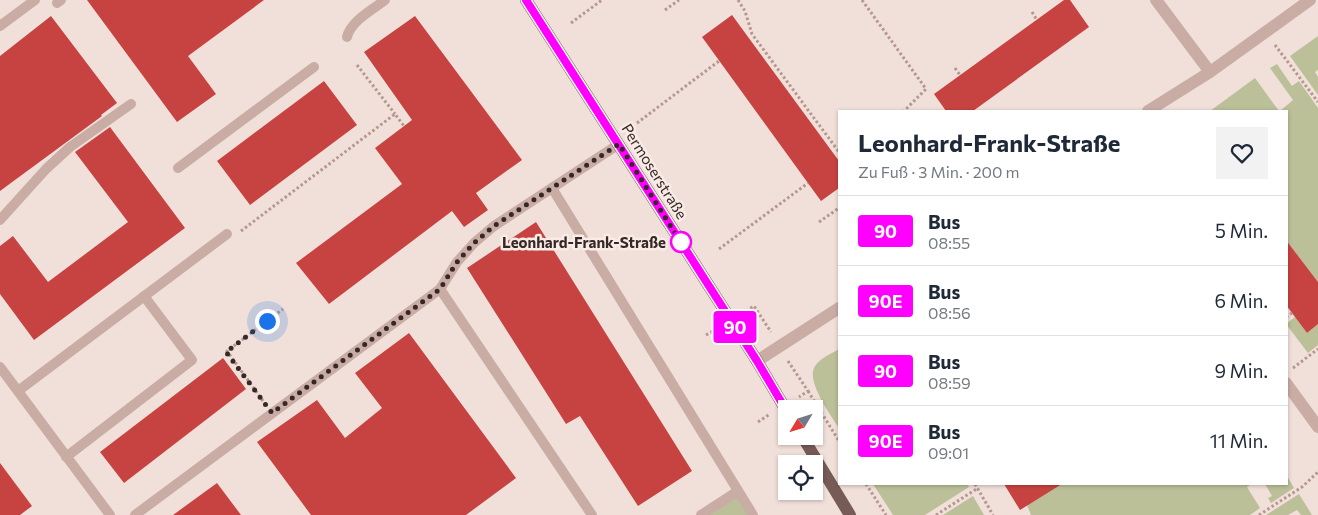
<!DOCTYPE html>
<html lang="de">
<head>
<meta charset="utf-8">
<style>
	body { margin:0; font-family:Commissioner,sans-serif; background:#f2f2f3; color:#1f2937; height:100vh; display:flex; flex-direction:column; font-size:19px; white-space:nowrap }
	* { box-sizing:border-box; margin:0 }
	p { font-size:16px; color:#747a83 }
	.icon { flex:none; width:28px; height:28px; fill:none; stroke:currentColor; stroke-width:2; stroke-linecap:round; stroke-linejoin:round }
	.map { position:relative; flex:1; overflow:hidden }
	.side { position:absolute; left:838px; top:110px; width:450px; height:375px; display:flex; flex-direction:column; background:#fff; border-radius:0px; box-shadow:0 1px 4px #0004 }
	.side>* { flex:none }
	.badge { padding:0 10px; border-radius:4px; font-size:18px; line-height:32px }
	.needle { width:32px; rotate:232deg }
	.buttons { position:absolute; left:778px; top:400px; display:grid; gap:10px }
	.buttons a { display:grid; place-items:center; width:45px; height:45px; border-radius:0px; background:#fff; box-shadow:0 1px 4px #0004; font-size:25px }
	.you { position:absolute; width:25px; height:25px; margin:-12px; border:4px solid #fff; border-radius:50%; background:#1a73e8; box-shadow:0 0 0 8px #1a73e833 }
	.map>.badge { position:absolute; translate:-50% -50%; box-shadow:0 0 0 2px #fff }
	.round { display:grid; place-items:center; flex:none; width:52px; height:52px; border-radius:0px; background:#f2f2f3 }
	.overview { display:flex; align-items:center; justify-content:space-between; height:85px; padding:0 20px }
	h1 { font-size:24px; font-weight:700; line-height:38px }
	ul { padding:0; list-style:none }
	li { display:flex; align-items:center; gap:15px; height:70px; padding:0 20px; border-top:1px solid #e0e1e3 }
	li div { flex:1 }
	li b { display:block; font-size:19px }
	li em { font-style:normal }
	li .badge { min-width:55px; font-weight:700; text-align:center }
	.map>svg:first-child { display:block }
	.green { fill:#bcc099 }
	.building { fill:#c74341 }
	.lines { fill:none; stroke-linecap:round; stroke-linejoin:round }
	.path { stroke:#b5978f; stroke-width:3; stroke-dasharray:2.5 2.5; stroke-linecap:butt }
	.service { stroke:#c9ada5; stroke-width:10 }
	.minor { stroke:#c9ada5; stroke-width:12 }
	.tertiary { stroke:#c9ada5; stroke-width:12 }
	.primary { stroke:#775b57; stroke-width:12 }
	.line-casing { stroke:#fff; stroke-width:11 }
	.line { stroke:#f0f; stroke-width:8 }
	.walk { stroke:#352826; stroke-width:5; stroke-dasharray:0 9 }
	.stop-dot { fill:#fff; stroke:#f0f; stroke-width:2.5 }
	.labels { text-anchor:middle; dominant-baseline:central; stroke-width:5; stroke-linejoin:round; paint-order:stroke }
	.street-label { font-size:15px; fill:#352826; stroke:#f9ebe5 }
	.stop-label { font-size:15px; font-weight:bold; fill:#352826; stroke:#f9ebe5; text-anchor:end }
</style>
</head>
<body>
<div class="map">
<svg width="1318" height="515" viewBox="0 0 1318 515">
	<rect width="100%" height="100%" fill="#f1e0d9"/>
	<!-- green -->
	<g class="green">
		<path d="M 1318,36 L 1318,70 L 1315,72 L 1318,77 L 1318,95 L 1290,56 Z"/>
		<path d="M 1277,64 L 1292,86 L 1299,81 L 1318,108 L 1318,282 L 1286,240 L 1286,111 L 1280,111 L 1293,100 L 1270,68 Z"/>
		<path d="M 1255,78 L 1279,111 L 1210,111 Z"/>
		<path d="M 1295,317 L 1307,333 L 1318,324 L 1318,345 L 1308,353 L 1286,324 Z"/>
		<path d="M 839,349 L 839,428 C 831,416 807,382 814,368 C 818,359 831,354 839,349 Z"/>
		<path d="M 1286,474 L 1294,488 L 1271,503 L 1268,498 L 1272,496 L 1265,484 L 1286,484 Z"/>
		<path d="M 873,484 L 967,484 L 969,487 L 925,515 L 893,515 Z"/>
		<path d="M 1062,484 L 1251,484 L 1247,487 L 1260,508 L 1250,515 L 1031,515 L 1027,505 Z"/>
		<path d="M 738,491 L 753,515 L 701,515 Z"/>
		<path d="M 1299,494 L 1312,515 L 1301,515 L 1297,510 L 1288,515 L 1266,515 Z"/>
		<path d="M 973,496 L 984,515 L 943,515 Z"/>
	</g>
	<!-- building -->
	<g class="building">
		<path d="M 87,0 L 264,0 L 188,56 L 216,94 L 177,122 Z"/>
		<path d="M 1064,0 L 1070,0 L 1089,27 L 973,111 L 946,111 L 934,94 Z"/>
		<path d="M 732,15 L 839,161 L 839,188 L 821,201 L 702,37 Z"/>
		<path d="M 51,16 L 117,103 L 101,115 L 102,116 L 0,191 L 0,56 Z"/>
		<path d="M 415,16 L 522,160 L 476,193 L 488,210 L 464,227 L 452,211 L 329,304 L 296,263 L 402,184 L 375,148 L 412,120 L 364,52 Z"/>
		<path d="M 324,81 L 357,125 L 250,205 L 217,161 Z"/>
		<path d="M 110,127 L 185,228 L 34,340 L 0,294 L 0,246 L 13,236 L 48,282 L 128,222 L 75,152 Z"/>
		<path d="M 536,222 L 692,471 L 638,506 L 580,416 L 566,424 L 467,268 Z"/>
		<path d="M 1286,240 L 1318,282 L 1318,324 L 1307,333 L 1286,305 Z"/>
		<path d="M 409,333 L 516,478 L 466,515 L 311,515 L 257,442 L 317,400 L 345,438 L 382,408 L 355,373 Z"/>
		<path d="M 223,358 L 246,389 L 124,483 L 100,452 Z"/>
		<path d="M 0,463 L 32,506 L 20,515 L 0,515 Z"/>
		<path d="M 217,483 L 241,515 L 173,515 Z"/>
		<path d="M 1004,484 L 1062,484 L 1020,510 Z"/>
	</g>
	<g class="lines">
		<!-- path -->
		<g class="path">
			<path d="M 738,0 L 745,11 L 752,34 L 839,152"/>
			<path d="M 862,0 L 926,89 L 904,111"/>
			<path d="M 665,10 L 679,0"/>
			<path d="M 1032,12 L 1037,20"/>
			<path d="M 571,23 L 602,0"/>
			<path d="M 1275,45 L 1318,102"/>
			<path d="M 357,65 L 395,114"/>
			<path d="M 955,68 L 960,75"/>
			<path d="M 637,123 L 719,61"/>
			<path d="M 819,222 L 839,208"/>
			<path d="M 241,231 L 395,114 L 404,126"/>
			<path d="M 719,249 L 808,183"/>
			<path d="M 746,311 L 754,306 L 771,332"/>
			<path d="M 1286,317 L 1292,313"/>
			<path d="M 706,335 L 717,329"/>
			<path d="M 788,361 L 808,391 L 799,397"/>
			<path d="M 1293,368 L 1318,349"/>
			<path d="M 808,391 L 839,441"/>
			<path d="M 263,401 L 227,351 L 283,309"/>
			<path d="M 758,422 L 770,414"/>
			<path d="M 866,484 L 886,515"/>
			<path d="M 975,484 L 993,515"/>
			<path d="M 936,515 L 978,488"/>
			<path d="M 1259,515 L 1302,487 L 1318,472"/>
		</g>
		<!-- service -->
		<g class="service">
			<path d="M 57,3 L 61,0"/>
			<path d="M 0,26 L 35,0"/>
			<path d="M 347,37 C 351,21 372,10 385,0"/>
			<path d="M 178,168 L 314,67"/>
			<path d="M 552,188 L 753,515"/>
			<path d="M 0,220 L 46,169 L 70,147 L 131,104"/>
			<path d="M 440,289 L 592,515"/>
			<path d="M 0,367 L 110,515"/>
			<path d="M 18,391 L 227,234"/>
			<path d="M 66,457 L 192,360 L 144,296"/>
			<path d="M 135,515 L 440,289 L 457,262 L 474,243 L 494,226 L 619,144"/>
			<path d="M 701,515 L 738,491"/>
		</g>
		<!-- minor -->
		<g class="minor">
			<path d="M 1156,0 L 1210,72"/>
			<path d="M 1286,383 L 1318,427"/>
		</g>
		<!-- tertiary -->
		<g class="tertiary">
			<path d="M 1148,111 L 1210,72 L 1310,0"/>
			<path d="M 757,361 L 839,308"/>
		</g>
		<!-- primary -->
		<g class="primary">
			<path d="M 526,0 L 757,361 L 786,410"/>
			<path d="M 802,436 L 850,515"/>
		</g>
	</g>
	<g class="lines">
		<!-- line casing -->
		<g class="line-casing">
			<path id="line" d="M 526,0 L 757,361 L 786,410"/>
		</g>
		<!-- line -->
		<use href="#line" class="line"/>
		<!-- walk -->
		<path class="walk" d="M 267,321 L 226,352 L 272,413 L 440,289 L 457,262 L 474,243 L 494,226 L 619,144 L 685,249 L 681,242"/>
	</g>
	<!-- markers -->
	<circle class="stop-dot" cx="681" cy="242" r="10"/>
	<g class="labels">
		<!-- street labels -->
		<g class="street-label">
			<text transform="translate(655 171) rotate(58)">Permoserstraße</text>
		</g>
		<!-- stop labels -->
		<g class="stop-label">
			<text x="666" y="242">Leonhard-Frank-Straße</text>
		</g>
	</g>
</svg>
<div class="buttons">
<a><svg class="needle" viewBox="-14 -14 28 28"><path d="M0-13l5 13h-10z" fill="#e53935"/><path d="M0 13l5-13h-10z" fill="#747a83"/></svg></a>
<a><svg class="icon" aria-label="locate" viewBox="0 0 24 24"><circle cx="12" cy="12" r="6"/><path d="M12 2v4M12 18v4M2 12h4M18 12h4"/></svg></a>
</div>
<div class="you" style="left:267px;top:321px"></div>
<b class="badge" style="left:735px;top:327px;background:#f0f;color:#fff">90</b>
<section class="side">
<div class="overview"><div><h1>Leonhard-Frank-Straße</h1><p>Zu Fuß · 3 Min. · 200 m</p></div><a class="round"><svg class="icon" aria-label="heart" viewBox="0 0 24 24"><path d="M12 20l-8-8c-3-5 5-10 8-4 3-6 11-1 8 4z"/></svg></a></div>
<ul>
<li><span class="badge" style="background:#f0f;color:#fff">90</span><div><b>Bus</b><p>08:55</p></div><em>5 Min.</em></li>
<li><span class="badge" style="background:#f0f;color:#fff">90E</span><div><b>Bus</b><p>08:56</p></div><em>6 Min.</em></li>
<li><span class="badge" style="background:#f0f;color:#fff">90</span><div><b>Bus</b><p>08:59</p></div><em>9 Min.</em></li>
<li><span class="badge" style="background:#f0f;color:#fff">90E</span><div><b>Bus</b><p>09:01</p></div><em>11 Min.</em></li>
</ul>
</section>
</div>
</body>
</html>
